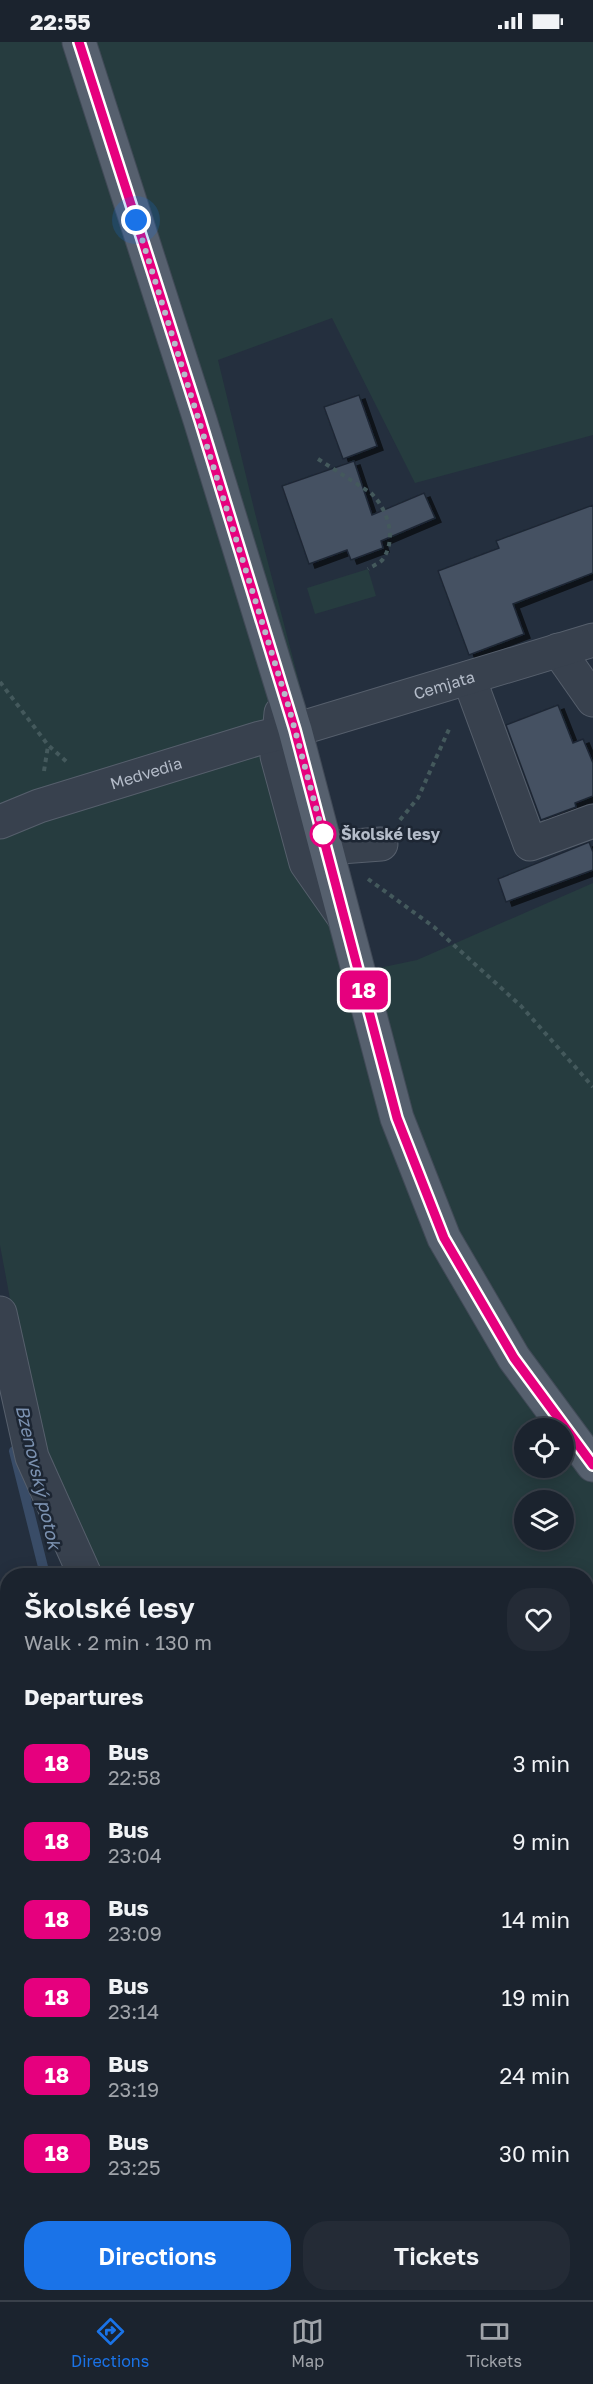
<!DOCTYPE html>
<html lang="en">
<head>
<meta charset="utf-8">
<style>
	body { margin:0; font-family:"Golos Text",sans-serif; background:#242b36; color:#f1f3f6; height:100vh; display:flex; flex-direction:column; font-size:22px; white-space:nowrap }
	* { box-sizing:border-box; margin:0 }
	p { font-size:20px; color:#a0a4aa }
	.icon { flex:none; width:33px; height:33px; fill:none; stroke:currentColor; stroke-width:2; stroke-linecap:round; stroke-linejoin:round }
	.map { position:relative; flex:1; overflow:hidden }
	.sheet { position:absolute; left:0px; top:1526px; width:594px; height:734px; display:flex; flex-direction:column; background:#1b232e; border-radius:24px 24px 0 0; box-shadow:0 3px 15px #0003,0 0 0 2px #39404a }
	.sheet>* { flex:none }
	.badge { padding:0 12px; border-radius:9px; font-size:21px; line-height:39px }
	.buttons { position:absolute; left:514px; top:1376px; display:grid; gap:12px }
	.buttons a { display:grid; place-items:center; width:60px; height:60px; border-radius:50%; background:#1b232e; box-shadow:0 3px 15px #0003,0 0 0 2px #39404a; font-size:30px }
	.you { position:absolute; width:30px; height:30px; margin:-15px; border:4px solid #fff; border-radius:50%; background:#1a73e8; box-shadow:0 0 0 9px #1a73e833 }
	.map>.badge { position:absolute; translate:-50% -50%; box-shadow:0 0 0 3px #fff }
	h2 { padding:0 24px; font-size:22px; line-height:54px }
	.round { display:grid; place-items:center; flex:none; width:63px; height:63px; border-radius:24px; background:#242b36 }
	.head { display:flex; align-items:center; justify-content:space-between; height:102px; padding:0 24px }
	h1 { font-size:28px; font-weight:600; line-height:45px }
	.cta { display:flex; gap:12px; margin-top:auto; padding:12px 24px }
	.cta a { flex:1; height:69px; border-radius:24px; background:#1a73e8; color:#fff; font-size:24px; font-weight:600; line-height:69px; text-align:center }
	.cta a+a { background:#242b36; color:#f1f3f6 }
	ul { padding:0; list-style:none }
	li { display:flex; align-items:center; gap:18px; height:78px; padding:0 24px }
	li div { flex:1 }
	li b { display:block; font-size:22px }
	li em { font-style:normal }
	li .badge { min-width:66px; font-weight:700; text-align:center }
	.status { display:flex; justify-content:space-between; align-items:center; height:42px; padding:0 30px; background:#1b232e; direction:ltr }
	.status svg { height:16px; fill:currentColor }
	.tab-bar { display:flex; justify-content:space-around; align-items:center; height:84px; border-top:2px solid #39404a; background:#1b232e; font-size:16px; color:#a0a4aa }
	.tab-bar a { display:grid; justify-items:center; gap:3px }
	.tab-bar .selected { color:#1a73e8 }
	.map>svg:first-child { display:block }
	.green { fill:#263c3f; fill-rule:evenodd }
	.lines { fill:none; stroke-linecap:round; stroke-linejoin:round }
	.stream { stroke:#394c67; stroke-width:10 }
	.building { fill:#455162; stroke:#1f2835; stroke-width:1.5; filter:url(#shadow) }
	.minor-casing { stroke:#565f6c; stroke-width:35 }
	.major-casing { stroke:#414a57; stroke-width:35 }
	.path { stroke:#44595c; stroke-width:4; stroke-dasharray:4.5 4.5; stroke-linecap:butt }
	.minor { stroke:#38414e; stroke-width:33 }
	.major { stroke:#56606e; stroke-width:33 }
	.line-casing { stroke:#fff; stroke-width:14 }
	.line { stroke:#e6007e; stroke-width:9 }
	.walk { stroke:#b4bcc9; stroke-width:6; stroke-dasharray:0 10.8 }
	.stop-dot { fill:#fff; stroke:#e6007e; stroke-width:3 }
	.labels { text-anchor:middle; dominant-baseline:central; stroke-width:5; stroke-linejoin:round; paint-order:stroke }
	.street-label { font-size:16px; fill:#b4bcc9; stroke:#1d2633 }
	.stop-label { font-size:16px; font-weight:bold; fill:#b4bcc9; stroke:#1d2633; text-anchor:start }
	.water-label { font-size:18px; font-style:italic; fill:#7c92b1; stroke:#1d2633 }
</style>
</head>
<body>
<div class="status"><b>22:55</b><svg viewBox="0 0 49 12"><path d="M0 12V9h3v3zM5 12V6h3v6zM10 12V3h3v9zM15 12V0h3v12zM26 1h20v11H26zM47 4h2v5h-2z"/></svg></div>
<div class="map">
<svg width="593" height="2258" viewBox="0 0 593 2258">
	<defs>
		<filter id="shadow"><feDropShadow dx="6" dy="4" stdDeviation="0" flood-color="#0009"/></filter>
	</defs>
	<rect width="100%" height="100%" fill="#242f3e"/>
	<!-- green -->
	<g class="green">
		<path d="M 0,0 L 593,0 L 593,393 L 415,441 L 332,276 L 218,318 L 255,471 L 374,927 L 417,918 L 593,841 L 593,2037 L 586,2032 L 586,1533 L 85,1533 L 47,1457 L 0,1203 ZM 525,1386 L 564,1386 L 564,1425 L 525,1425 ZM 525,1458 L 564,1458 L 564,1497 L 525,1497 Z"/>
		<path d="M 368,527 L 376,554 L 315,572 L 307,546 Z"/>
	</g>
	<g class="lines">
		<!-- stream -->
		<g class="stream">
			<path d="M 14,1409 L 45,1533"/>
			<path d="M 586,2012 L 593,2016"/>
		</g>
	</g>
	<!-- building -->
	<g class="building">
		<path d="M 359,353 L 377,404 L 343,417 L 324,365 Z"/>
		<path d="M 354,419 L 372,473 L 424,451 L 435,476 L 381,499 L 383,506 L 351,518 L 347,508 L 309,522 L 282,444 Z"/>
		<path d="M 593,463 L 593,531 L 513,562 L 524,592 L 469,613 L 438,529 L 499,506 L 496,499 Z"/>
		<path d="M 558,663 L 573,701 L 583,697 L 593,721 L 593,754 L 575,761 L 576,765 L 541,778 L 506,683 Z"/>
		<path d="M 589,800 L 593,810 L 593,828 L 506,860 L 498,837 Z"/>
	</g>
	<g class="lines">
		<!-- minor casing -->
		<g class="minor-casing">
			<g id="minor">
				<path d="M 558,608 L 593,658"/>
				<path d="M 469,636 L 530,802 L 593,779"/>
				<path d="M 281,671 L 277,714 L 306,821 L 343,874"/>
				<path id="s1" d="M 0,780 L 39,764 L 260,696 L 295,688 L 593,598"/>
				<path d="M 327,806 L 381,802"/>
				<path d="M 0,1271 L 32,1415 L 85,1533"/>
				<path d="M 0,1602 L 8,1599"/>
				<path d="M 0,1889 L 8,1882"/>
				<path d="M 586,2039 L 593,2044"/>
				<path d="M 93,2258 L 99,2252"/>
			</g>
		</g>
		<!-- major casing -->
		<g class="major-casing">
			<path id="major" d="M 79,0 L 200,378 L 295,688 L 397,1076 L 444,1196 L 514,1316 L 593,1423"/>
		</g>
		<!-- path -->
		<g class="path">
			<path d="M 318,417 L 371,451 C 388,468 397,496 383,517 C 381,521 372,524 368,527"/>
			<path d="M 0,640 L 48,703 L 67,720"/>
			<path d="M 44,729 L 48,704"/>
			<path d="M 400,778 L 418,756 L 450,685"/>
			<path d="M 368,837 L 434,885 L 521,964 L 593,1045"/>
		</g>
		<!-- minor -->
		<use href="#minor" class="minor"/>
		<!-- major -->
		<use href="#major" class="major"/>
	</g>
	<g class="lines">
		<!-- line casing -->
		<g class="line-casing">
			<path id="line" d="M 79,0 L 200,378 L 295,688 L 397,1076 L 444,1196 L 514,1316 L 593,1423"/>
		</g>
		<!-- line -->
		<use href="#line" class="line"/>
		<!-- walk -->
		<path class="walk" d="M 136,178 L 289,666 L 323,792"/>
	</g>
	<!-- markers -->
	<circle class="stop-dot" cx="323" cy="792" r="12"/>
	<g class="labels">
		<!-- street labels -->
		<g class="street-label">
			<text stroke="none"><textPath href="#s1" startOffset="465">Cemjata</textPath></text>
			<text stroke="none"><textPath href="#s1" startOffset="154">Medvedia</textPath></text>
		</g>
		<!-- stop labels -->
		<g class="stop-label">
			<text x="341" y="792">Školské lesy</text>
		</g>
		<!-- water labels -->
		<g class="water-label">
			<text transform="translate(39 1435) rotate(77)">Bzenovský potok</text>
		</g>
	</g>
</svg>
<div class="buttons">
<a><svg class="icon" aria-label="locate" viewBox="0 0 24 24"><circle cx="12" cy="12" r="6"/><path d="M12 2v4M12 18v4M2 12h4M18 12h4"/></svg></a>
<a><svg class="icon" aria-label="layers" viewBox="0 0 24 24"><path d="M12 4l9 5-9 5-9-5zM3 14l9 5 9-5"/></svg></a>
</div>
<div class="you" style="left:136px;top:178px"></div>
<b class="badge" style="left:364px;top:948px;background:#e6007e;color:#fff">18</b>
<section class="sheet">
<div class="head"><div><h1>Školské lesy</h1><p>Walk · 2 min · 130 m</p></div><a class="round"><svg class="icon" aria-label="heart" viewBox="0 0 24 24"><path d="M12 20l-8-8c-3-5 5-10 8-4 3-6 11-1 8 4z"/></svg></a></div>
<h2>Departures</h2>
<ul>
<li><span class="badge" style="background:#e6007e;color:#fff">18</span><div><b>Bus</b><p>22:58</p></div><em>3 min</em></li>
<li><span class="badge" style="background:#e6007e;color:#fff">18</span><div><b>Bus</b><p>23:04</p></div><em>9 min</em></li>
<li><span class="badge" style="background:#e6007e;color:#fff">18</span><div><b>Bus</b><p>23:09</p></div><em>14 min</em></li>
<li><span class="badge" style="background:#e6007e;color:#fff">18</span><div><b>Bus</b><p>23:14</p></div><em>19 min</em></li>
<li><span class="badge" style="background:#e6007e;color:#fff">18</span><div><b>Bus</b><p>23:19</p></div><em>24 min</em></li>
<li><span class="badge" style="background:#e6007e;color:#fff">18</span><div><b>Bus</b><p>23:25</p></div><em>30 min</em></li>
</ul>
<div class="cta"><a>Directions</a><a>Tickets</a></div>
</section>
</div>
<nav class="tab-bar">
<a class="selected"><svg class="icon" aria-label="directions" viewBox="0 0 24 24"><path d="M12 3l9 9-9 9-9-9zM9 14v-3h6M13 9l2 2-2 2"/></svg>Directions</a>
<a><svg class="icon" aria-label="map" viewBox="0 0 24 24"><path d="M3 6l6-2 6 2 6-2v14l-6 2-6-2-6 2zM9 4v14M15 6v14"/></svg>Map</a>
<a><svg class="icon" aria-label="tickets" viewBox="0 0 24 24"><path d="M3 7h18v10H3zM15 7v10"/></svg>Tickets</a>
</nav>
</body>
</html>
